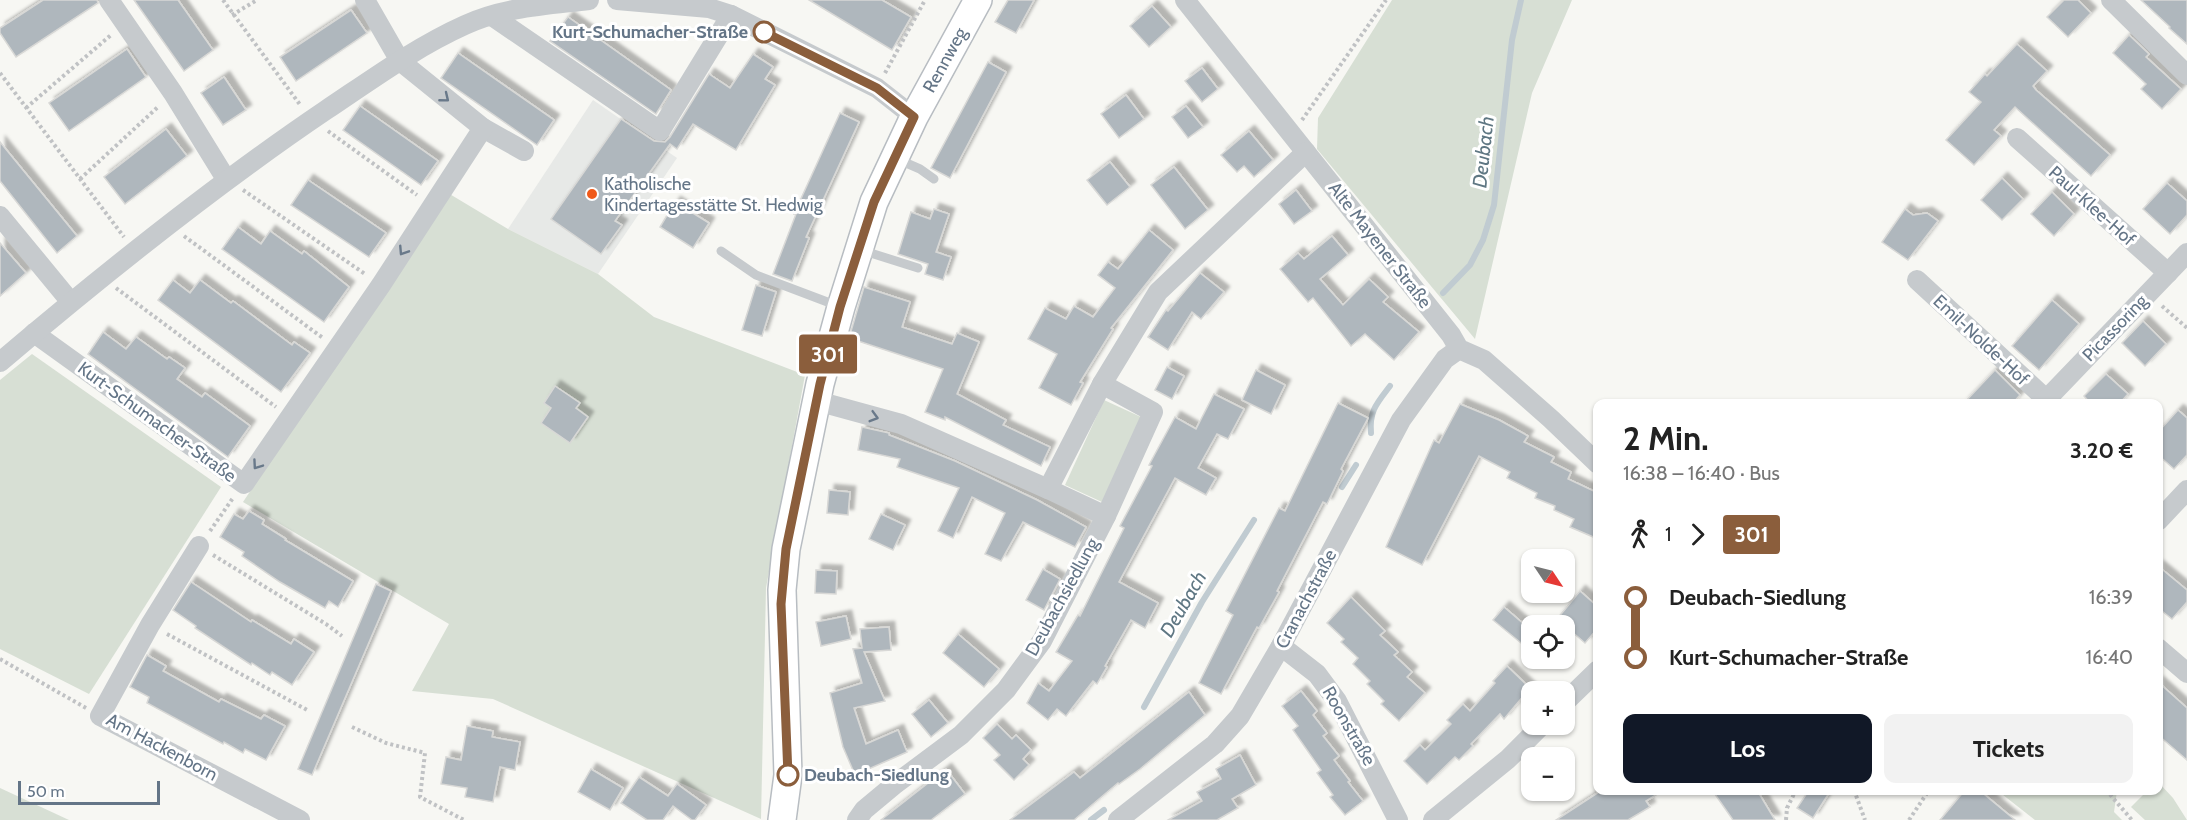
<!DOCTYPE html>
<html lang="de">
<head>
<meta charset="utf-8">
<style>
	body { margin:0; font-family:Cabin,sans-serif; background:#f2f2f2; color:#222; height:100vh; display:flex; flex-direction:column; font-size:22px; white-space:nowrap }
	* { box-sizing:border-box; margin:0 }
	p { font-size:20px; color:#767676 }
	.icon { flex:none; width:33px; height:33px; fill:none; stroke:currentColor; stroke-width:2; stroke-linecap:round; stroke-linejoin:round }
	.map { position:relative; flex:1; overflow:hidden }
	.details { position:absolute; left:1593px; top:399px; width:570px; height:396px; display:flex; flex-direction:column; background:#fff; border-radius:12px; box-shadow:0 2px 4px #0004 }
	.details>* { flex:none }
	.badge { padding:0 12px; border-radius:4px; font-size:21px; line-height:39px }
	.needle { width:39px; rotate:125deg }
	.fabs { position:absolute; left:1521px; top:549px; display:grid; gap:12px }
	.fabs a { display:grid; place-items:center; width:54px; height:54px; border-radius:12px; background:#fff; box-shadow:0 2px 4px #0004; font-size:30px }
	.scale { position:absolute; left:18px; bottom:15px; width:142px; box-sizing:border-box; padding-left:6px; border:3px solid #647587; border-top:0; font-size:16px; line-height:21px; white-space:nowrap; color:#647587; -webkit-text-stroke:4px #fff; paint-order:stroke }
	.map>.badge { position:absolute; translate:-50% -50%; box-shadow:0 0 0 3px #fff }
	.legs { display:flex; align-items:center; gap:9px; height:66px; padding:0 30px; font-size:20px }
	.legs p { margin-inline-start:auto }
	.summary { display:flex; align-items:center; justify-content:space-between; height:102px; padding:0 30px }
	h1 { font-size:33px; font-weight:800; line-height:45px }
	.button { display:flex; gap:12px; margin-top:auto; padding:12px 30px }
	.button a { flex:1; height:69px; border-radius:12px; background:#111827; color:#fff; font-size:24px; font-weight:800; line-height:69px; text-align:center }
	.button a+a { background:#f2f2f2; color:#222 }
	ul { padding:0 30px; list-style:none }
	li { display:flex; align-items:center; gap:21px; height:60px; font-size:22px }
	li i { display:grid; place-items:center; width:9px; height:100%; margin:0 8px; background:currentColor }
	li i::after { content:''; width:15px; height:15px; margin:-8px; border:4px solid; border-radius:50%; background:#fff }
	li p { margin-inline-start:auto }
	li:first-child i { background:linear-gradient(#0000 50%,currentColor 0) }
	li:last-child i { background:linear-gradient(currentColor 50%,#0000 0) }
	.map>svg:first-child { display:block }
	.built { fill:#e7e9e7 }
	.green { fill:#d7dfd4 }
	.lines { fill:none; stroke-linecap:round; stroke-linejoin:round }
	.stream { stroke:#c0cbd1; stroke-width:6 }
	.building { fill:#afb7bd; stroke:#d8d8d6; stroke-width:1.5; filter:url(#shadow) }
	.secondary-casing { stroke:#b8bdc2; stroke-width:30 }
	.path { stroke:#c0c2c4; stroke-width:4; stroke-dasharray:3 3; stroke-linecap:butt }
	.lane { stroke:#c6cacd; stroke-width:9 }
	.street { stroke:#c6cacd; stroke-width:20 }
	.secondary { stroke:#fff; stroke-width:27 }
	.oneway { stroke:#69798a }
	.line-1-casing { stroke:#fff; stroke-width:14 }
	.line-1 { stroke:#8b5e3c; stroke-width:9 }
	.stop-1-dot { fill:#fff; stroke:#8b5e3c; stroke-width:3 }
	.poi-dot { fill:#f05a1a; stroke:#fff; stroke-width:2 }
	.labels { text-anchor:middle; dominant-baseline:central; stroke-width:6; stroke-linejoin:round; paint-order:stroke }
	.stop-label { font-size:18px; font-weight:bold; fill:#647587; stroke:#fff; text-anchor:end }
	.street-label { font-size:18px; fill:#647587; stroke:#fff }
	.poi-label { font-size:18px; fill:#647587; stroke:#fff; text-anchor:start }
	.water-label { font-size:20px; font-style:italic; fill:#5f7783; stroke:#fff }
</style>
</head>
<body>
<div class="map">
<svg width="2187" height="820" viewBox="0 0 2187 820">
	<defs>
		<filter id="shadow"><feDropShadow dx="5.5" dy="-5.5" stdDeviation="1.5" flood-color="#0004"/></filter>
	</defs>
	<rect width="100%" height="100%" fill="#f7f7f3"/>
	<!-- built -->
	<path class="built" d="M 593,100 L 677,158 L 598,274 L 508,229 Z"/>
	<!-- green -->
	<g class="green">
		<path d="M 1392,0 L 1572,0 L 1532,93 L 1475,339 L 1317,149 L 1318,118 Z"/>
		<path d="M 448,193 L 508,229 L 598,274 L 654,317 L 805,375 L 766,588 L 761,819 L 493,699 L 412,691 L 449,624 L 243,502 Z"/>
		<path d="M 32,354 L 221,487 L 89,694 L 0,649 L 0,380 Z"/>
		<path d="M 1104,400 L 1141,417 L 1102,502 L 1065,485 Z"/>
		<path d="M 2159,783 L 2173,798 L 2187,820 L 2145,820 L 2131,807 L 2147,791 L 2158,790 Z"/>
		<path d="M 0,788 L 69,820 L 0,820 Z"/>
		<path d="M 1998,791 L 2117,791 L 2114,812 L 2122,820 L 2035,820 Z"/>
	</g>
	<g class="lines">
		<!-- stream -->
		<g class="stream">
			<path d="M 1443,293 L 1470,265 L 1483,240 L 1494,205 L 1512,40 L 1521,0"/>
			<path d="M 1371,433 C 1369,411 1377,403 1390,386"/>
			<path d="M 1342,487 L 1356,465"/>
			<path d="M 1144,707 L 1202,602 L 1254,520"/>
			<path d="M 1091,820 L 1104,810"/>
		</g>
	</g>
	<!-- building -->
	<g class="building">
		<path d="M 43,0 L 97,0 L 98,3 L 16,57 L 0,33 L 0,28 Z"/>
		<path d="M 134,0 L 178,0 L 213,50 L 184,71 Z"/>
		<path d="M 809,0 L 882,0 L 911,17 L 892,50 Z"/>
		<path d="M 1008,0 L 1034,0 L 1016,33 L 995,22 Z"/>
		<path d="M 2064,0 L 2078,0 L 2091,13 L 2068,37 L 2047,17 Z"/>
		<path d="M 2141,0 L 2187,0 L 2187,44 L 2169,28 L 2170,27 Z"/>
		<path d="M 1152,6 L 1171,27 L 1149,47 L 1130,26 Z"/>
		<path d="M 351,10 L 367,33 L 296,81 L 280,57 Z"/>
		<path d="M 568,17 L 671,90 L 656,114 L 550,41 Z"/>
		<path d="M 2129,35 L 2149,54 L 2146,57 L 2181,89 L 2162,109 L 2141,89 L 2146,84 L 2113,53 Z"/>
		<path d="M 2017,44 L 2047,71 L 2033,86 L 2036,90 L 2110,155 L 2091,176 L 2015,107 L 1994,130 L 2001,136 L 1974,165 L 1946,140 L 1981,102 L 1969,92 L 1985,74 L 1987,76 Z"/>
		<path d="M 127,49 L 146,77 L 69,131 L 49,103 Z"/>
		<path d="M 458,53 L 554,120 L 537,145 L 441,78 Z"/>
		<path d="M 753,54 L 773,67 L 765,79 L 775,85 L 736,150 L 693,124 L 677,149 L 670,144 L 615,221 L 622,225 L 601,254 L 551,219 L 621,119 L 654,141 L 665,142 L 670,137 L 709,74 L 730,88 Z"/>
		<path d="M 988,62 L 1006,72 L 950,178 L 931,168 Z"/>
		<path d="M 1202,68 L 1218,89 L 1202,102 L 1185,81 Z"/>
		<path d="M 224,77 L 246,110 L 223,125 L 201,93 Z"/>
		<path d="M 1126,95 L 1144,119 L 1119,138 L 1101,114 Z"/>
		<path d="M 360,106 L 438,161 L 421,185 L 343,130 Z"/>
		<path d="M 1186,106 L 1203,127 L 1188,138 L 1172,117 Z"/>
		<path d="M 840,113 L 859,122 L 806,237 L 809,238 L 792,281 L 773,274 L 796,214 L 794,214 Z"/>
		<path d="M 166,129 L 187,156 L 125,204 L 104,177 Z"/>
		<path d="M 1249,131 L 1273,160 L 1254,177 L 1244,166 L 1237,172 L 1221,155 Z"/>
		<path d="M 0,142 L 77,236 L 57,253 L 0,181 Z"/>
		<path d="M 1110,162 L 1130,187 L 1107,205 L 1087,180 Z"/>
		<path d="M 1174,167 L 1208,210 L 1185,229 L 1151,185 Z"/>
		<path d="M 2002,178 L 2023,199 L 2002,220 L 1981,200 Z"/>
		<path d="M 308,180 L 386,233 L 369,257 L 291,205 Z"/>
		<path d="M 2167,183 L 2187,201 L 2187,215 L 2170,234 L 2143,209 Z"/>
		<path d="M 1296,190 L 1312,211 L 1294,224 L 1279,204 Z"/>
		<path d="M 2052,192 L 2074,214 L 2054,236 L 2031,214 Z"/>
		<path d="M 675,202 L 709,223 L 693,248 L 660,227 Z"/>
		<path d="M 934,209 L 949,214 L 936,252 L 951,257 L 943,280 L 925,274 L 928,264 L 898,254 L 911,212 L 930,219 Z"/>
		<path d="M 1905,209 L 1913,215 L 1927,213 L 1938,221 L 1908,260 L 1882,242 Z"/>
		<path d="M 238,227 L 261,244 L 270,231 L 302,254 L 304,251 L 349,287 L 324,322 L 222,249 Z"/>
		<path d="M 1149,230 L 1173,250 L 1111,328 L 1113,329 L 1080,382 L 1083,383 L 1071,405 L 1039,388 L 1057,354 L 1028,339 L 1045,308 L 1066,319 L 1074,306 L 1093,317 L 1115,288 L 1098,275 L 1108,262 L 1118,269 Z"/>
		<path d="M 1332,236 L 1348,255 L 1320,279 L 1343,305 L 1369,279 L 1388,297 L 1383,302 L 1419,332 L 1394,360 L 1365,334 L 1351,346 L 1313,298 L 1308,302 L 1280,269 L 1298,253 L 1304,259 Z"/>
		<path d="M 0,243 L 26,273 L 0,296 Z"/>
		<path d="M 1200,273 L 1224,292 L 1201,319 L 1192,312 L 1168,350 L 1148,337 L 1166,310 L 1168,311 Z"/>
		<path d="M 173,280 L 190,293 L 200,280 L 231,303 L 233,301 L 292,345 L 294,342 L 310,353 L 281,392 L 158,300 Z"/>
		<path d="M 756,285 L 776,292 L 762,336 L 742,330 Z"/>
		<path d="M 864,287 L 910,302 L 902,327 L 952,344 L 957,333 L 979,342 L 957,394 L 1006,420 L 1003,425 L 1050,447 L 1041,466 L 945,417 L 945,420 L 925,412 L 943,369 L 849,338 Z"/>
		<path d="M 2052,300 L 2079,324 L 2039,370 L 2012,346 Z"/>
		<path d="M 2143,321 L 2166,344 L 2145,366 L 2122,343 Z"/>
		<path d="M 103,332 L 126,349 L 136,337 L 167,359 L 169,357 L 185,368 L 177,379 L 202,397 L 205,393 L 250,426 L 228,457 L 88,354 Z"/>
		<path d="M 1167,367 L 1184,376 L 1172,399 L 1155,390 Z"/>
		<path d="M 1256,370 L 1285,385 L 1271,414 L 1242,400 Z"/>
		<path d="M 1995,370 L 2020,395 L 2012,404 L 1963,404 Z"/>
		<path d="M 2106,374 L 2128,394 L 2119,404 L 2091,404 L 2084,396 Z"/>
		<path d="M 555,386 L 580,403 L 576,408 L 588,417 L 570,443 L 541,423 L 551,408 L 544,403 Z"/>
		<path d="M 1214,394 L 1244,409 L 1228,439 L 1217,434 L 1198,468 L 1216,478 L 1206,495 L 1175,478 L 1119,582 L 1158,603 L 1145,628 L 1131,620 L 1105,666 L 1107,667 L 1097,684 L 1093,681 L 1066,716 L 1057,709 L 1048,720 L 1027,703 L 1038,683 L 1049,691 L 1072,661 L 1056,652 L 1078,615 L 1080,616 L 1124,528 L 1120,526 L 1152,466 L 1149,465 L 1175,417 L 1196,429 Z"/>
		<path d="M 1338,403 L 1368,418 L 1341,469 L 1343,471 L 1327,504 L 1323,502 L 1277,591 L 1279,592 L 1259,628 L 1257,627 L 1221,694 L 1199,683 L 1233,615 L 1226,611 L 1279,508 L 1285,511 Z"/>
		<path d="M 1460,404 L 1499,420 L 1528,436 L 1524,442 L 1554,457 L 1551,462 L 1571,472 L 1568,479 L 1598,493 L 1598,539 L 1570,527 L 1574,519 L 1554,510 L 1555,506 L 1535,498 L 1537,493 L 1507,478 L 1510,472 L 1479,456 L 1422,565 L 1386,547 L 1434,440 L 1439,443 Z"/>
		<path d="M 2178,410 L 2187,418 L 2187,455 L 2174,469 L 2158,455 L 2158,432 Z"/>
		<path d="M 862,427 L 889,433 L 889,435 L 955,461 L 1037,500 L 1086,527 L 1075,547 L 1023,522 L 1001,561 L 985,554 L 1005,513 L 972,497 L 953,538 L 938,531 L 959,488 L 897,467 L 900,459 L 858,450 Z"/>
		<path d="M 829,490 L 850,492 L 848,515 L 827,513 Z"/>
		<path d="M 249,511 L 264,520 L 262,524 L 286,539 L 285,540 L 353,581 L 338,607 L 329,601 L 325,608 L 280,582 L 242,556 L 244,552 L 220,537 L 234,514 L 243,519 Z"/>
		<path d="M 881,514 L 905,525 L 893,550 L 869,539 Z"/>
		<path d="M 2158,566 L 2187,590 L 2187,602 L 2172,619 L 2158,608 Z"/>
		<path d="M 1043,569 L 1060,579 L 1044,610 L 1026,600 Z"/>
		<path d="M 816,570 L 837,571 L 836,594 L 815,593 Z"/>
		<path d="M 191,582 L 251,622 L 252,620 L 291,644 L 294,639 L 314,652 L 292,685 L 272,672 L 270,675 L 252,663 L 251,665 L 195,628 L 196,626 L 173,610 Z"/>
		<path d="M 376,584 L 391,591 L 312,775 L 298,769 Z"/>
		<path d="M 1580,591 L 1598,607 L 1598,628 L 1585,643 L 1557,619 Z"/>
		<path d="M 1351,597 L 1385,631 L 1380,635 L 1398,652 L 1394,655 L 1412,672 L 1407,677 L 1425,693 L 1399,721 L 1381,704 L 1384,701 L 1367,684 L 1370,681 L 1353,664 L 1358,658 L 1341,642 L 1344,639 L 1327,623 Z"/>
		<path d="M 1504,607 L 1532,631 L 1532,652 L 1493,620 Z"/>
		<path d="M 846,616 L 851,639 L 821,646 L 816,622 Z"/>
		<path d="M 889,627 L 891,650 L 864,652 L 885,701 L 854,708 L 866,744 L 898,730 L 907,752 L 855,775 L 843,747 L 830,693 L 862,683 L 853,649 L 862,648 L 860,629 Z"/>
		<path d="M 958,634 L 999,669 L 984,687 L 943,653 Z"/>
		<path d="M 147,655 L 166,666 L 163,671 L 219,702 L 221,699 L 261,719 L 264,715 L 285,726 L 266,760 L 245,749 L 243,753 L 224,742 L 223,744 L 147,703 L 149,697 L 130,687 Z"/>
		<path d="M 1507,666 L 1530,688 L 1504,719 L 1500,714 L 1471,744 L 1473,746 L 1459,760 L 1455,757 L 1427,784 L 1404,761 L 1420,745 L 1425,750 L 1451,724 L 1447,720 L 1463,704 L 1470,711 L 1495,683 L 1493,681 Z"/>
		<path d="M 2158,682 L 2187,708 L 2187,760 L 2158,735 Z"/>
		<path d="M 1301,691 L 1317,711 L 1313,715 L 1327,733 L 1323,736 L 1339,756 L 1334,760 L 1350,781 L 1348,782 L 1363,801 L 1345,815 L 1330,797 L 1333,795 L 1317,773 L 1321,770 L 1293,730 L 1298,726 L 1282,706 Z"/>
		<path d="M 1189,692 L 1205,715 L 1140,769 L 1119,784 L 1118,783 L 1074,820 L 1010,820 L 1074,772 L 1080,778 Z"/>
		<path d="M 929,700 L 948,723 L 931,737 L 912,714 Z"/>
		<path d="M 997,724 L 1012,739 L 1016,735 L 1031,750 L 1023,759 L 1029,765 L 1014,780 L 994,760 L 1000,755 L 983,738 Z"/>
		<path d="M 467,726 L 493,731 L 492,737 L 520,742 L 515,770 L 500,767 L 493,802 L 465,797 L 467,788 L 441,784 L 446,757 L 461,760 Z"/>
		<path d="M 1240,755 L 1256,785 L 1232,799 L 1238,808 L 1217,820 L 1168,820 L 1202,801 L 1197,792 L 1221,779 L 1216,769 Z"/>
		<path d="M 591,769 L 623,788 L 610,810 L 578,792 Z"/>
		<path d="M 946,769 L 965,794 L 931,820 L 881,820 Z"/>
		<path d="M 639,777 L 668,796 L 677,784 L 706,805 L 695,820 L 692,820 L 673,806 L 663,820 L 647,820 L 621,803 Z"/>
		<path d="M 1602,790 L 1664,790 L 1646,801 L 1650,807 L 1628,820 L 1556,820 Z"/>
		<path d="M 1712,790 L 1757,790 L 1775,820 L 1733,820 Z"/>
		<path d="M 1809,790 L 1831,790 L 1813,818 L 1797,808 Z"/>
		<path d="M 1965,790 L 1979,790 L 2015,820 L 1940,820 Z"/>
	</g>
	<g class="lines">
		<!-- secondary casing -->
		<g class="secondary-casing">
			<path id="secondary" d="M 782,820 L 788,775 L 782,590 L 786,549 L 820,384 L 841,307 L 874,202 L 914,117 L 978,0"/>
		</g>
		<!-- path -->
		<g class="path">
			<path d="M 223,0 L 301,106"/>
			<path d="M 232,15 L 257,0"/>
			<path d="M 0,73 L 124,237"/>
			<path d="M 885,73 L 925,0"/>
			<path d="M 26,108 L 111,35"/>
			<path d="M 1302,120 L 1386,0"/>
			<path d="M 328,131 L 417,195"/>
			<path d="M 80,179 L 159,106"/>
			<path d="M 243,190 L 365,274"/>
			<path d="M 184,236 L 323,338"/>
			<path d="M 116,288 L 276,407"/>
			<path d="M 2162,306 L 2187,328"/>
			<path d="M 210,531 L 233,498"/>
			<path d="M 213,555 L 326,624 L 342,636"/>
			<path d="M 167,634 L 309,711"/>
			<path d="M 0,659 L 86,708"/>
			<path d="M 352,727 L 386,743 L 425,753 L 420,797 L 464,820"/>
			<path d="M 1854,790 L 1865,820"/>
			<path d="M 2106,790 L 2132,820"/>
			<path d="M 1786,820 L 1787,808 L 1796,790"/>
			<path d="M 1909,820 L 1929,790"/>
		</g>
		<!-- lane -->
		<g class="lane">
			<path d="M 897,159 L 920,169 L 934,179"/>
			<path d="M 861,250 L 918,268"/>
			<path d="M 721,251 L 756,275 L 838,306"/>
		</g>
		<!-- street -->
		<g class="street">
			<path d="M 109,0 L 173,93 L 226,179"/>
			<path d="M 617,0 L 709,8 L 731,15 L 877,88 L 914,117"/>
			<path d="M 1185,0 L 1451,335 L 1459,349 L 1484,360 L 1551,419 L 1598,464"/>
			<path d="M 2111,0 L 2187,75"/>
			<path d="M 492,16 L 660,131 L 731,15"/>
			<path d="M 483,128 L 524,151"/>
			<path d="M 2017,138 L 2168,273"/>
			<path d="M 0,216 L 70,301"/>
			<path d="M 1917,280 L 2046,399"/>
			<path d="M 34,333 L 244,484 L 381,285 L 483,128 L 400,61 L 365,0"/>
			<path d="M 0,362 C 105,273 212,187 326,110 C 371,80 416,47 465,25 C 504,7 548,5 589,0"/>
			<path d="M 1102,384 L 1153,412 L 1106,516"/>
			<path d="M 817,401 L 901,424 L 1048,489"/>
			<path d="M 2042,404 L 2187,253"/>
			<path d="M 2158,521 L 2187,490"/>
			<path d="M 199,546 L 150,625 L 100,716 L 300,820"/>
			<path d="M 1281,646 L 1317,674 L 1337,701 L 1398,820"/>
			<path d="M 2158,648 L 2187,673"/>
			<path d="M 1564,703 L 1598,670"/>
			<path d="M 857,820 L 864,810 L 894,785 L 961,735 L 1006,690 L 1042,641 L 1106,516 L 1048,489 L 1102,384 L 1158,292 L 1306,152"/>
			<path d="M 1118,820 L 1215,744 L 1240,716 L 1281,646 L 1401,420 L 1445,359 L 1459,349"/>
			<path d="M 1433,820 L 1508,759 L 1543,724"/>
		</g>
		<!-- secondary -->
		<use href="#secondary" class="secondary"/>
	</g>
	<!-- one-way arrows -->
	<defs><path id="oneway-chevron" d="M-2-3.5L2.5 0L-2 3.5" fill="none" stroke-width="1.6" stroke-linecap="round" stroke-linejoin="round" transform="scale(1.5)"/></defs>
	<g class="oneway">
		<use href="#oneway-chevron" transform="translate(445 98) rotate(39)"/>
		<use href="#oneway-chevron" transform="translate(403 251) rotate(123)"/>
		<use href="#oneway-chevron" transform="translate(874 417) rotate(16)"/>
		<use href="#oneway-chevron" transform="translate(257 465) rotate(125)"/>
	</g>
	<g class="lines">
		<!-- line-1 casing -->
		<g class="line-1-casing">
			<path id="line-1" d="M 764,32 L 877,88 L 914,117 L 874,202 L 840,307 L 820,384 L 786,549 L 781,604 L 788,775"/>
		</g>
		<!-- line-1 -->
		<use href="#line-1" class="line-1"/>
	</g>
	<!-- markers -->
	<g class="stop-1-dot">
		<circle cx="764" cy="32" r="10"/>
		<circle cx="788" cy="775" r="10"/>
	</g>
	<circle class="poi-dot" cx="592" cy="194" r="6"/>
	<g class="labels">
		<!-- stop labels -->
		<g class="stop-label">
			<text x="748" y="32">Kurt-Schumacher-Straße</text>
			<text x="804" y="775" text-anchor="start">Deubach-Siedlung</text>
		</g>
		<!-- street labels -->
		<g class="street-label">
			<text transform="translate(945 60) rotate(-61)">Rennweg</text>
			<text transform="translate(2092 206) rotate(42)">Paul-Klee-Hof</text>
			<text transform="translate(1380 245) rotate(52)">Alte Mayener Straße</text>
			<text transform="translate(2115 328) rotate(-46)">Picassoring</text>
			<text transform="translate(1981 340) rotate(43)">Emil-Nolde-Hof</text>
			<text transform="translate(157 422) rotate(36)">Kurt-Schumacher-Straße</text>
			<text transform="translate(1062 597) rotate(-61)">Deubachsiedlung</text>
			<text transform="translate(1306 599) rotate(-62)">Cranachstraße</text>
			<text transform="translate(1349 726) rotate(60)">Roonstraße</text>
			<text transform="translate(162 747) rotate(28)">Am Hackenborn</text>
		</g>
		<!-- poi labels -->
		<g class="poi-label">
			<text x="604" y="184">Katholische<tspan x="604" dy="21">Kindertagesstätte St. Hedwig</tspan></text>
		</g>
		<!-- water labels -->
		<g class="water-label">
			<text transform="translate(1483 152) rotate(-84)">Deubach</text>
			<text transform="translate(1183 604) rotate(-60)">Deubach</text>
		</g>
	</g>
</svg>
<div class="fabs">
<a><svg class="needle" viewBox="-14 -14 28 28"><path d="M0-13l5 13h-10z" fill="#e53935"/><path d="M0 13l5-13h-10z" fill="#767676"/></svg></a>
<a><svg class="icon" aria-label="locate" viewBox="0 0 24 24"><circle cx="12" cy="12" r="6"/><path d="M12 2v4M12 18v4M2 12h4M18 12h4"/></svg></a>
<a>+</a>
<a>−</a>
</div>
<div class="scale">50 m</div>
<b class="badge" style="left:828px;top:354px;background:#8b5e3c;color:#fff">301</b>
<section class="details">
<div class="summary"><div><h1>2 Min.</h1><p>16:38 – 16:40 · Bus</p></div><b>3.20 €</b></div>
<div class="legs"><svg class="icon" aria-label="walk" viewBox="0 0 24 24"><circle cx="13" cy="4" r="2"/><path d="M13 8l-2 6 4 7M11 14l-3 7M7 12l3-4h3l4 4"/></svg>1<svg class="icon" aria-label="forward" viewBox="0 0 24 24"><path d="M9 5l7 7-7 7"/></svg><b class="badge" style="background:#8b5e3c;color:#fff">301</b></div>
<ul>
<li><i style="color:#8b5e3c"></i><b>Deubach-Siedlung</b><p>16:39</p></li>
<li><i style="color:#8b5e3c"></i><b>Kurt-Schumacher-Straße</b><p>16:40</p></li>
</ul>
<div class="button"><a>Los</a><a>Tickets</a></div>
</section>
</div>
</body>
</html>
